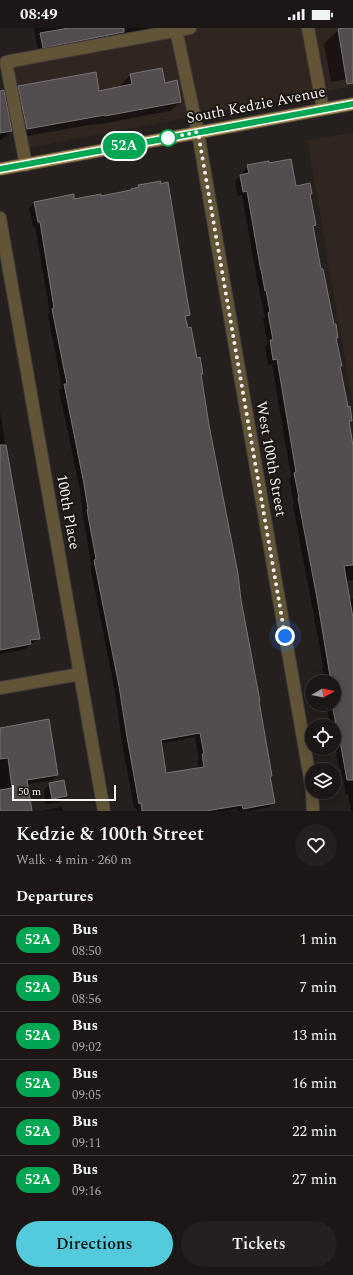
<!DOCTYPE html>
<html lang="en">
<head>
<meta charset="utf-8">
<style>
	body { margin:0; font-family:Spectral,serif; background:#25201f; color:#f1f3f6; height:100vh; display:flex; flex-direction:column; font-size:15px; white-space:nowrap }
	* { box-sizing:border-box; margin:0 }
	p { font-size:13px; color:#a09fa1 }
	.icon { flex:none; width:22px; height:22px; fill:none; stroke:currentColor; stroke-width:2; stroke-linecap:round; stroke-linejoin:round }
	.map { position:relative; height:783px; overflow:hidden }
	.side { display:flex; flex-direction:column; background:#1c1716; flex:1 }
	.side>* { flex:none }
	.badge { padding:0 8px; border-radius:13px; font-size:14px; line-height:26px }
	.needle { width:26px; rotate:81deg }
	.fabs { position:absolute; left:305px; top:647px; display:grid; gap:8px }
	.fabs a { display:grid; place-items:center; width:36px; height:36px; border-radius:50%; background:#1c1716; box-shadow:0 2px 10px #0003,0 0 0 1px #3a3635; font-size:20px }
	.scale { position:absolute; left:12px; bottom:10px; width:104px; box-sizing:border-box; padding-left:4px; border:2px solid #f5f1ef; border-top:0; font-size:11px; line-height:14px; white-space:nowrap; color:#f5f1ef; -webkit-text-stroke:3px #1c1613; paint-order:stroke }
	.you { position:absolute; width:20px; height:20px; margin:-10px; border:3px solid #fff; border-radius:50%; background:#1a73e8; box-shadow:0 0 0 6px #1a73e833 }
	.map>.badge { position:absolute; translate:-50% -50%; box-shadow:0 0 0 2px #fff }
	h2 { padding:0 16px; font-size:15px; line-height:36px }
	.round { display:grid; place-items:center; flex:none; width:42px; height:42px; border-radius:21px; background:#25201f }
	.head { display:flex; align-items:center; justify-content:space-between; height:68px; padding:0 16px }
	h1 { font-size:19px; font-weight:600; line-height:30px }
	.cta { display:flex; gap:8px; margin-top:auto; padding:8px 16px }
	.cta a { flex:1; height:46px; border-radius:24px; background:#54cadd; color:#111; font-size:16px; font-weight:600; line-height:46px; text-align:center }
	.cta a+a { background:#25201f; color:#f1f3f6 }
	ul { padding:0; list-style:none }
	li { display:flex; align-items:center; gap:12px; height:48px; padding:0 16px; border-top:1px solid #3a3635 }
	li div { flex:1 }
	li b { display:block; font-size:15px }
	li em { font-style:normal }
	li .badge { min-width:44px; font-weight:700; text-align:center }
	.status { display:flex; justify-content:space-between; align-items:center; height:28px; padding:0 20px; background:#1c1716; direction:ltr }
	.status svg { height:11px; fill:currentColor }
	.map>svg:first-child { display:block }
	.built { fill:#312520 }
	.shadow { fill:#0007; fill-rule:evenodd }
	.building { fill:#544d50; stroke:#7a7276; fill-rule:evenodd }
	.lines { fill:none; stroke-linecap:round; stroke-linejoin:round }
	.minor-casing { stroke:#423c3a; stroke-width:14 }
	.major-casing { stroke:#423c3a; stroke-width:14 }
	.minor { stroke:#625437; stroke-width:12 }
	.major { stroke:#a38748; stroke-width:12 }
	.line-casing { stroke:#fff; stroke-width:9 }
	.line { stroke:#00a651; stroke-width:6 }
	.walk { stroke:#f5f1ef; stroke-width:4; stroke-dasharray:0 7.2 }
	.stop-dot { fill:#fff; stroke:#00a651; stroke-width:2 }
	.labels { text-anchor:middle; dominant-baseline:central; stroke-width:4; stroke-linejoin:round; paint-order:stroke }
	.street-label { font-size:15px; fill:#f5f1ef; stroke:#1c1613 }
</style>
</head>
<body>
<div class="status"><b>08:49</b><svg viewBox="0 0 49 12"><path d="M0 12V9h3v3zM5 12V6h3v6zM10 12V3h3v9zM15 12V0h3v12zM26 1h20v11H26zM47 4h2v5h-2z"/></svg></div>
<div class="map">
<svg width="353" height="783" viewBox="0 0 353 783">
	<rect width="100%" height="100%" fill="#251f1d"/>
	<!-- built -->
	<g class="built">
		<path d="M 190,0 L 353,0 L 353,58 L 23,121 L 6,34 Z"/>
		<path d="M 353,105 L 353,378 L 307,112 Z"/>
	</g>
	<!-- shadow -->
	<g class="shadow">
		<path d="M 34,0 L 155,0 L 152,3 L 38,24 Z"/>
		<path d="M 349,0 L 353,0 L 353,50 L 331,54 L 324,16 L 338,2 Z"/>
		<path d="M 131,47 L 164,56 L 180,74 L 170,83 L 95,97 L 95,96 L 17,110 L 9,68 L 19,58 L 99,65 L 122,60 L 121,56 Z"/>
		<path d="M 0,64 L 11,103 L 0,113 Z"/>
		<path d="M 248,138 L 311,166 L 309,167 L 314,197 L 312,199 L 320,242 L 337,309 L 336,311 L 341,338 L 340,339 L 347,380 L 351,392 L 348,396 L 353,423 L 353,552 L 346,553 L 349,571 L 353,571 L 353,783 L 351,783 L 348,766 L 346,766 L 341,741 L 339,741 L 335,717 L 334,717 L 334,698 L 330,698 L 326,676 L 334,676 L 334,654 L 323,654 L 322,652 L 324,649 L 321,625 L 293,477 L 294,476 L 289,451 L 291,449 L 272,336 L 268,337 L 265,319 L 268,316 L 263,291 L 265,289 L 257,252 L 242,167 L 238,168 L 235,153 L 241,148 L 243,147 L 243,143 Z"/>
		<path d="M 159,154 L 189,286 L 184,290 L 196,331 L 202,345 L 200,347 L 270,748 L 269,749 L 274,774 L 269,779 L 250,783 L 238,783 L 237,781 L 226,783 L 137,783 L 136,780 L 134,780 L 122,714 L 115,664 L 90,538 L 91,536 L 83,488 L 83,487 L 80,462 L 59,362 L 62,360 L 48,287 L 50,285 L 35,198 L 33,199 L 29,180 L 34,175 L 74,172 L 100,169 L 129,164 L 139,158 ZM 195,709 L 199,731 L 197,732 L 199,741 L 166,747 L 160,716 Z"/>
		<path d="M 0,384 L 13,465 L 39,610 L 25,621 L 0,626 Z"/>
		<path d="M 0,701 L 57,747 L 52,752 L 27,756 L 31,783 L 0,783 Z"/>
		<path d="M 50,756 L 66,768 L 60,774 L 46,776 L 44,762 Z"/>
		<path d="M 62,779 L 63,783 L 41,783 Z"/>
	</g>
	<!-- building -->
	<g class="building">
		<path d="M 69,0 L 124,0 L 124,4 L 43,20 L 40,5 Z"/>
		<path d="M 344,0 L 353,0 L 353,55 L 347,56 L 338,1 Z"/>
		<path d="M 162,40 L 165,55 L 177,52 L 181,74 L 105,88 L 105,87 L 27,101 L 18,58 L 96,44 L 99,63 L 132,56 L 130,46 Z"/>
		<path d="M 4,62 L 12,103 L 0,105 L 0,63 Z"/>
		<path d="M 291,131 L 296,158 L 310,155 L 312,166 L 310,166 L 316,197 L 313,198 L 321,241 L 323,241 L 334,296 L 336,296 L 338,310 L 336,310 L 342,338 L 340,338 L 348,379 L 350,378 L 352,393 L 349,393 L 353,418 L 353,537 L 344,538 L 353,590 L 353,752 L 347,752 L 340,713 L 339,713 L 332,676 L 334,676 L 334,654 L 331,654 L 317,570 L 298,470 L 299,470 L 294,445 L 296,444 L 277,331 L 273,332 L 270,312 L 273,312 L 268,285 L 270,284 L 266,262 L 265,263 L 262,246 L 260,238 L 247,163 L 243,164 L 240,147 L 249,145 L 247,137 L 269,133 L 269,135 Z"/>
		<path d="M 161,153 L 160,156 L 168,154 L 188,276 L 190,287 L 185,288 L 188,300 L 191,299 L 197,330 L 200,329 L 203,346 L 201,346 L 209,397 L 238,546 L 241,572 L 260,673 L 259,673 L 272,748 L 270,748 L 275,775 L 243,781 L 242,777 L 206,783 L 142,783 L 141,775 L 139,776 L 127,709 L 119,658 L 94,532 L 96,531 L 87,482 L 88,481 L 84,456 L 64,356 L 67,356 L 52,281 L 54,280 L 46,231 L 40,194 L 38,194 L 34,174 L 74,166 L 74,171 L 101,166 L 101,168 L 131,162 L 131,161 L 139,159 L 138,157 ZM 200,705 L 204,726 L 202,726 L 204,739 L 166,745 L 161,712 Z"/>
		<path d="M 0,417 L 6,417 L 40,611 L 30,612 L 31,616 L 0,622 Z"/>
		<path d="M 49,691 L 58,747 L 27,752 L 32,783 L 0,783 L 0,762 L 12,760 L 8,730 L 0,731 L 0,700 Z"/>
		<path d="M 64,752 L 67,768 L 52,771 L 49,755 Z"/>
	</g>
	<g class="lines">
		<!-- minor casing -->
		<g class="minor-casing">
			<g id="minor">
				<path d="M 308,0 L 323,81"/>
				<path d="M 176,2 L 198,105 L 312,762"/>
				<path d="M 26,137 L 6,34 L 190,0"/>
				<path d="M 0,190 L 104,783"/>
				<path d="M 0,660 L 80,646"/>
				<path d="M 312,764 L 313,783"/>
			</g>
		</g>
		<!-- major casing -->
		<g class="major-casing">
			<path id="major" d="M 0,141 L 353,76"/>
		</g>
		<!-- minor -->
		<use href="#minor" class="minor"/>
		<!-- major -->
		<use href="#major" class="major"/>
	</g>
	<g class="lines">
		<!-- line casing -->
		<g class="line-casing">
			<path id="line" d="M 0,141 L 353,76"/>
		</g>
		<!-- line -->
		<use href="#line" class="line"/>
		<!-- walk -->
		<path class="walk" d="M 168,110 L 198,104 L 285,608"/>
	</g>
	<!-- markers -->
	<circle class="stop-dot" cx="168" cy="110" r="8"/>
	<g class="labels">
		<!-- street labels -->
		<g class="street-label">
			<text transform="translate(256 77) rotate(-11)">South Kedzie Avenue</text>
			<text transform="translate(271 431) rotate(80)">West 100th Street</text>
			<text transform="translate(68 484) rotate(80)">100th Place</text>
		</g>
	</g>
</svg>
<div class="fabs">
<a><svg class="needle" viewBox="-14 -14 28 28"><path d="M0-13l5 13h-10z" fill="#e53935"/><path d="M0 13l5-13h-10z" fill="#a09fa1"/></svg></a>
<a><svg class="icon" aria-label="locate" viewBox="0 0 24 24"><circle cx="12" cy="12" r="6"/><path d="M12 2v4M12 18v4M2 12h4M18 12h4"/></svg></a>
<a><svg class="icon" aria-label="layers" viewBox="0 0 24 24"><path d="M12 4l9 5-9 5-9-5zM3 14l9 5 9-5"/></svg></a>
</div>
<div class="scale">50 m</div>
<div class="you" style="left:285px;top:608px"></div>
<b class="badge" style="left:124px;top:118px;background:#00a651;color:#fff">52A</b>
</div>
<section class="side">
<div class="head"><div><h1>Kedzie &amp; 100th Street</h1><p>Walk · 4 min · 260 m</p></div><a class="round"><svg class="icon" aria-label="heart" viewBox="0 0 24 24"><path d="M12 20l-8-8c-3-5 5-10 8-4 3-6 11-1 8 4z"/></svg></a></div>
<h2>Departures</h2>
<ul>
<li><span class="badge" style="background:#00a651;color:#fff">52A</span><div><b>Bus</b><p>08:50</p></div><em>1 min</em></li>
<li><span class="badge" style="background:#00a651;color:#fff">52A</span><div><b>Bus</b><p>08:56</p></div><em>7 min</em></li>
<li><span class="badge" style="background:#00a651;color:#fff">52A</span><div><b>Bus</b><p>09:02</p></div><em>13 min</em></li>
<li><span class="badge" style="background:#00a651;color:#fff">52A</span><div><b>Bus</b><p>09:05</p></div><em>16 min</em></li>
<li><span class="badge" style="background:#00a651;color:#fff">52A</span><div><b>Bus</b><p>09:11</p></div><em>22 min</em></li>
<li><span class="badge" style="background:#00a651;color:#fff">52A</span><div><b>Bus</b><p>09:16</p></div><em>27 min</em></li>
</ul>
<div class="cta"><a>Directions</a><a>Tickets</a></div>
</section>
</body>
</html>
